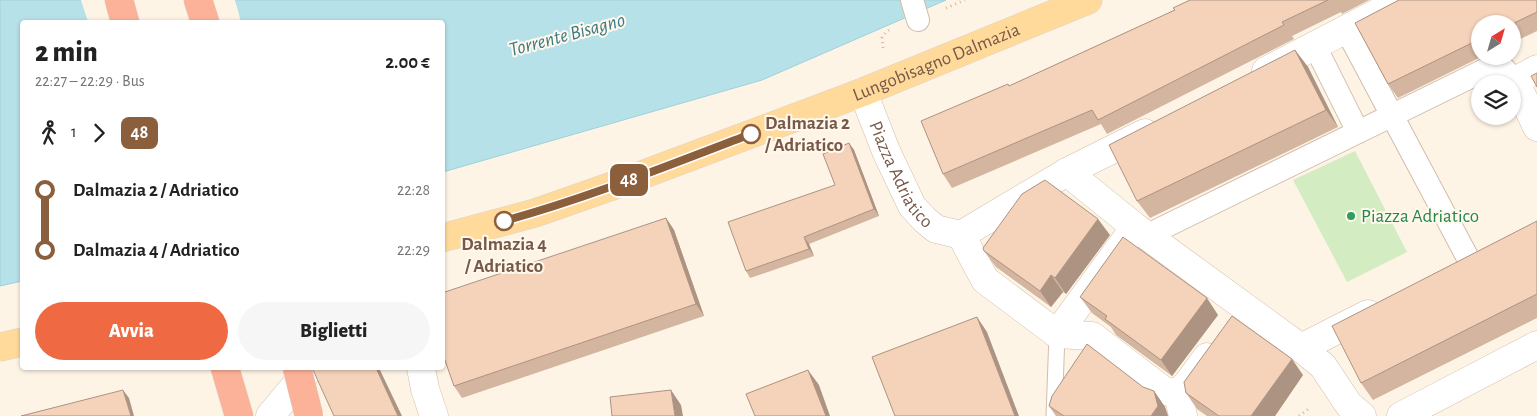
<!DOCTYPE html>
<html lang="it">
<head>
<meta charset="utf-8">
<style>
	body { margin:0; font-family:"Alegreya Sans",sans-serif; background:#f6f6f6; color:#222; height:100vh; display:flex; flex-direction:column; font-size:19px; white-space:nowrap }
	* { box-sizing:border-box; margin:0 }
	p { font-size:16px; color:#767676 }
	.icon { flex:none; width:28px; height:28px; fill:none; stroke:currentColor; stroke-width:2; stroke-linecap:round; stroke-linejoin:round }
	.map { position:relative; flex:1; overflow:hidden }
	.sheet { position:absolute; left:20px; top:20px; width:425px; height:350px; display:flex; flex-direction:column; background:#fff; border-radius:5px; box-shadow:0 1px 4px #0004 }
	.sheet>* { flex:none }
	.badge { padding:0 10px; border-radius:8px; font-size:18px; line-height:32px }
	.needle { width:32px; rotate:37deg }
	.fabs { position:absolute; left:1471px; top:15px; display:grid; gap:10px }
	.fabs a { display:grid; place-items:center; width:50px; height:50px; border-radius:50%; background:#fff; box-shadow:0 1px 4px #0004; font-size:25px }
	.map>.badge { position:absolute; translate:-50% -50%; box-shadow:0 0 0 2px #fff }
	.legs { display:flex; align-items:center; gap:8px; height:55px; padding:0 15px; font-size:16px }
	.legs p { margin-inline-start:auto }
	.head { display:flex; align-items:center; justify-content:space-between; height:85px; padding:0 15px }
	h1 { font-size:28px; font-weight:800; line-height:38px }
	.cta { display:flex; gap:10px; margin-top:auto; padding:10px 15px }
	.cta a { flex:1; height:58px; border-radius:30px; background:#ef6942; color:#fff; font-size:20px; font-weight:800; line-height:58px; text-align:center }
	.cta a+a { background:#f6f6f6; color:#222 }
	ul { padding:0 15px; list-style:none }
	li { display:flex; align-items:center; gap:18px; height:60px; font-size:19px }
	li i { display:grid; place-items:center; width:8px; height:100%; margin:0 6px; background:currentColor }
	li i::after { content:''; width:12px; height:12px; margin:-6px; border:4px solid; border-radius:50%; background:#fff }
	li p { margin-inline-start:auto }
	li:first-child i { background:linear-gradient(#0000 50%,currentColor 0) }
	li:last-child i { background:linear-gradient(currentColor 50%,#0000 0) }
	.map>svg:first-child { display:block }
	.green { fill:#d3ecc2 }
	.water { fill:#b7e1e9; stroke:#9dd1db }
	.pier { fill:#fef4e5 }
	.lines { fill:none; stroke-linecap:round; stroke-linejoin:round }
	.service-casing { stroke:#d2bdac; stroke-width:17 }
	.pedestrian-casing { stroke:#d2bdac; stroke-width:24 }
	.minor-casing { stroke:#d2bdac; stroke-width:29 }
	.primary-casing { stroke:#dcd4cf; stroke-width:29 }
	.motorway-casing { stroke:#dcd4cf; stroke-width:29 }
	.path { stroke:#dab59d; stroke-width:3; stroke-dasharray:1 4; stroke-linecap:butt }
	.service { stroke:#fff; stroke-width:15 }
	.pedestrian { stroke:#fff; stroke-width:22 }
	.minor { stroke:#fff; stroke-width:28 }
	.primary { stroke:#ffda9a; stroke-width:28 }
	.motorway { stroke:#fcb298; stroke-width:28 }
	.motorway-bridge-casing { stroke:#dcd4cf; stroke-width:29; stroke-linecap:butt }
	.motorway-bridge { stroke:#fcb298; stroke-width:28 }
	.wall { fill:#d3b5a0 }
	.shaded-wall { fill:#ac9382 }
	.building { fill:#f5d2ba; stroke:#ac9382 }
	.line-1-casing { stroke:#fff; stroke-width:11 }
	.line-1 { stroke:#8b5e3c; stroke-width:8 }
	.stop-1-dot { fill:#fff; stroke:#8b5e3c; stroke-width:2.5 }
	.leisure-dot { fill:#2e9e5b; stroke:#fff8ec; stroke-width:2 }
	.labels { text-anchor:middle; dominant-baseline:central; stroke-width:4; stroke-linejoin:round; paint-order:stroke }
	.street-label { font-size:19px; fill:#785948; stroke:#fff8ec }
	.stop-label { font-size:19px; font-weight:bold; fill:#785948; stroke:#fff8ec; text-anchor:start }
	.leisure-label { font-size:19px; fill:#27864d; stroke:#fff8ec; text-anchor:start }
	.water-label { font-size:20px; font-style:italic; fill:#3d7a86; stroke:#fff8ec }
</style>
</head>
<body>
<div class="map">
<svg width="1537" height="416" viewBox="0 0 1537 416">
	<rect width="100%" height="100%" fill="#fef4e5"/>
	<!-- green -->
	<path class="green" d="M 1355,151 L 1407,252 L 1347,282 L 1293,180 Z"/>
	<!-- water -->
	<path class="water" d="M 0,0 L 946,0 L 762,80 L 443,172 L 442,22 L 22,22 L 22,281 L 0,286 Z"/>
	<!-- pier -->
	<path class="pier" d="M 81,0 L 235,0 L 241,22 L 88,22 Z"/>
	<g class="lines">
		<!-- service casing -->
		<g class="service-casing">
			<path id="service" d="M 1054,416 L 1057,334"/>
		</g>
		<!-- pedestrian casing -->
		<g class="pedestrian-casing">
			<g id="pedestrian">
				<path d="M 912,0 L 918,20"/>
				<path d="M 1346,29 L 1470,262"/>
				<path d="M 1315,46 L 1358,132"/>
				<path d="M 1148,235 L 1499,63 L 1515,81"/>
			</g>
		</g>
		<!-- minor casing -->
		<g class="minor-casing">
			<g id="minor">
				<path d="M 1537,69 L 1515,81 L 1537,127"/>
				<path d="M 1266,71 L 1402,0"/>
				<path id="s1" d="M 863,92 L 886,151 L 912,206 L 925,220 L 936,229 L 961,235 L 1067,172 L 1145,133"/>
				<path d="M 1135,227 L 1301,348 L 1368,314"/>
				<path d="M 961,235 L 985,280 L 1057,334 L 1135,227 L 1067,172"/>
				<path d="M 1057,334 L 1092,336 L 1164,391 L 1178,393 L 1188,383 L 1207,357"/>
				<path d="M 1301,348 L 1323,366 L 1349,405 L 1362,416"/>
				<path d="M 421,368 L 425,389 L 434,416"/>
				<path d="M 1178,393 L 1183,416"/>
				<path d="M 270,416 L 310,368"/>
				<path d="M 1401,416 L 1537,345"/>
			</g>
		</g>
		<!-- primary casing -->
		<g class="primary-casing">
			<g id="primary">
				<path id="s2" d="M 442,238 L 535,213 L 615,185 L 863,92 L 1088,0"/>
				<path d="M 0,347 L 22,342"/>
			</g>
		</g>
		<!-- motorway casing -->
		<g class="motorway-casing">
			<g id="motorway">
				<path d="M 119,0 L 125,22"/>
				<path d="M 198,0 L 205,22"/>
				<path d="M 225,368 L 239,416"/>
			</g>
		</g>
		<!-- path -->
		<g class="path">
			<path d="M 946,8 L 965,0"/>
			<path d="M 883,48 L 882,38 L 886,32 L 889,30"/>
			<path d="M 1299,416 L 1311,407"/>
		</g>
		<!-- service -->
		<use href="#service" class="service"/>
		<!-- pedestrian -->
		<use href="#pedestrian" class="pedestrian"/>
		<!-- minor -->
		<use href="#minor" class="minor"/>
		<!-- primary -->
		<use href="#primary" class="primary"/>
		<!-- motorway -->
		<use href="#motorway" class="motorway"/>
		<!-- motorway-bridge casing -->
		<g class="motorway-bridge-casing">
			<path id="motorway-bridge" d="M 297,368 L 309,416"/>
		</g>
		<!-- motorway-bridge -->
		<use href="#motorway-bridge" class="motorway-bridge"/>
	</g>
	<!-- wall -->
	<g class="wall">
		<path d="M 1190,0 L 1369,0 L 1342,14 L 1341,12 L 1292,36 L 1294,39 L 1107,134 L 1101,124 L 952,188 L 943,174 L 1009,86 L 1175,10 Z"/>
		<path d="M 1399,0 L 1537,0 L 1537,31 L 1512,43 L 1512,24 L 1480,24 L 1480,56 L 1483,56 L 1398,98 L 1388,84 L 1355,23 Z"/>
		<path d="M 1295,50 L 1308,67 L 1338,127 L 1150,218 L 1137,201 Z"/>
		<path d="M 849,143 L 854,150 L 879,216 L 809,244 L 814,256 L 750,278 L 746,271 L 835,185 Z"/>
		<path d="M 666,218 L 674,230 L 704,316 L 462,398 L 454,386 Z"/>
		<path d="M 1537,221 L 1537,318 L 1373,400 L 1361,383 Z"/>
		<path d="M 1110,235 L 1066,294 L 1063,292 L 1051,307 L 996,267 L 984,251 Z"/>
		<path d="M 1080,297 L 1218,315 L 1172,376 L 1116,335 L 1111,327 L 1092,313 Z"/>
		<path d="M 1303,375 L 1275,416 L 1207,416 L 1197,409 L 1186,393 Z"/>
		<path d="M 1143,387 L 1154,391 L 1165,407 L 1168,416 L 1056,416 L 1049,406 Z"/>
	</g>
	<!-- shaded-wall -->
	<g class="shaded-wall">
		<path d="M 1295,50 L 1308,67 L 1338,127 L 1326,110 Z"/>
		<path d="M 849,143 L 854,150 L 879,216 L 874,209 Z"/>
		<path d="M 666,218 L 674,230 L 704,316 L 696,304 Z"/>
		<path d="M 1098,219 L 1110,235 L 1066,294 L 1055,278 Z"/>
		<path d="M 804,237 L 809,244 L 814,256 L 809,249 Z"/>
		<path d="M 1051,275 L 1063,292 L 1051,307 L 1040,291 Z"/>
		<path d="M 1207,298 L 1218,315 L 1172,376 L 1161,360 Z"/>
		<path d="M 977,317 L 987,332 L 1019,416 L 1015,416 Z"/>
		<path d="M 1292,359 L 1303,375 L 1275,416 L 1251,416 Z"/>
		<path d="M 376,368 L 379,368 L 402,416 L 398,416 Z"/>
		<path d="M 808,370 L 819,385 L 830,416 L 826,416 Z"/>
		<path d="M 123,390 L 129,398 L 134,416 L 131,416 Z"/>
		<path d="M 671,390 L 681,405 L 683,416 L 675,416 Z"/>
		<path d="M 1154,391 L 1165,407 L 1168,416 L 1151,416 Z"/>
	</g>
	<!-- building -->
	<g class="building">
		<path d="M 1190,0 L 1328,0 L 1282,22 L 1284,25 L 1098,120 L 1092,110 L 943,174 L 921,121 L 1008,84 L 1009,86 L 1175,10 L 1173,8 Z"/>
		<path d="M 1399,0 L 1537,0 L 1537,12 L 1512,24 L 1480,24 L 1480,39 L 1388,84 L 1355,23 Z"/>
		<path d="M 1295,50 L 1326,110 L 1137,201 L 1109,145 Z"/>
		<path d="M 1537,73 L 1537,87 L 1531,76 Z"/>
		<path d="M 849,143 L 874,209 L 804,237 L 809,249 L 746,271 L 728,222 L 835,185 L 823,154 Z"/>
		<path d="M 1045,180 L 1098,219 L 1055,278 L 1051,275 L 1040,291 L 984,251 L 983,248 L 1022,194 Z"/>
		<path d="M 666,218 L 696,304 L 454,386 L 442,352 L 442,293 Z"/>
		<path d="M 1537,221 L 1537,294 L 1361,383 L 1332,326 Z"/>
		<path d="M 1123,237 L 1207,298 L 1161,360 L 1105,319 L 1107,316 L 1080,297 Z"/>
		<path d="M 1232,316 L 1292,359 L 1251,416 L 1219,416 L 1186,393 L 1184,382 Z"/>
		<path d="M 977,317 L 1015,416 L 895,416 L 872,357 Z"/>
		<path d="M 1087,344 L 1143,387 L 1154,391 L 1158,406 L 1151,416 L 1064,416 L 1049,406 L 1052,396 Z"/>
		<path d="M 315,368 L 376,368 L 398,416 L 334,416 L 313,370 Z"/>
		<path d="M 808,370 L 826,416 L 755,416 L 746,394 Z"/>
		<path d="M 123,390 L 131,416 L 21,416 Z"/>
		<path d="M 671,390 L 675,416 L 612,416 L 610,397 Z"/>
	</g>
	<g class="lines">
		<!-- line-1 casing -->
		<g class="line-1-casing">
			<path id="line-1" d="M 504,221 C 588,198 669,165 751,134"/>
		</g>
		<!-- line-1 -->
		<use href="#line-1" class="line-1"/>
	</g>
	<!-- markers -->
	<g class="stop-1-dot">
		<circle cx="751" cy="134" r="9"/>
		<circle cx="504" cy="221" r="9"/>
	</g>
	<circle class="leisure-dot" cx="1351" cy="216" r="5"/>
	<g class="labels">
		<!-- street labels -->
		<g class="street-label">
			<text stroke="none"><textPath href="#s2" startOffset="525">Lungobisagno Dalmazia</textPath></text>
			<text stroke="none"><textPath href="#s1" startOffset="91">Piazza Adriatico</textPath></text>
		</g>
		<!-- stop labels -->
		<g class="stop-label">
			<text x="765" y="123">Dalmazia 2<tspan x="765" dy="22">/ Adriatico</tspan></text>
			<text x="504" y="244" text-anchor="middle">Dalmazia 4<tspan x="504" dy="22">/ Adriatico</tspan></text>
		</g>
		<!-- leisure labels -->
		<g class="leisure-label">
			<text x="1361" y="216">Piazza Adriatico</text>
		</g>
		<!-- water labels -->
		<g class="water-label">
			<text transform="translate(567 35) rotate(-15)">Torrente Bisagno</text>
		</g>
	</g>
</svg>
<div class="fabs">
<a><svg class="needle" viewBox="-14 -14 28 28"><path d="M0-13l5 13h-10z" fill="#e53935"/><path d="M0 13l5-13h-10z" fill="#767676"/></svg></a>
<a><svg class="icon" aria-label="layers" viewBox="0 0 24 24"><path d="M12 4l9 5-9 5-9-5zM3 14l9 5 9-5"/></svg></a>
</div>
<b class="badge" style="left:629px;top:180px;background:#8b5e3c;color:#fff">48</b>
<section class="sheet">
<div class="head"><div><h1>2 min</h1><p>22:27 – 22:29 · Bus</p></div><b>2.00 €</b></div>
<div class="legs"><svg class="icon" aria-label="walk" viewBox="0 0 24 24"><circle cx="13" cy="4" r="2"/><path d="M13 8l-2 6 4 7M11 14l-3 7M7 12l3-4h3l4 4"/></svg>1<svg class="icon" aria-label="forward" viewBox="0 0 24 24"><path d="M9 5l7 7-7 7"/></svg><b class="badge" style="background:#8b5e3c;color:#fff">48</b></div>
<ul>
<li><i style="color:#8b5e3c"></i><b>Dalmazia 2 / Adriatico</b><p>22:28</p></li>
<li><i style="color:#8b5e3c"></i><b>Dalmazia 4 / Adriatico</b><p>22:29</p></li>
</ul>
<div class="cta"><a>Avvia</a><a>Biglietti</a></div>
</section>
</div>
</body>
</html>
